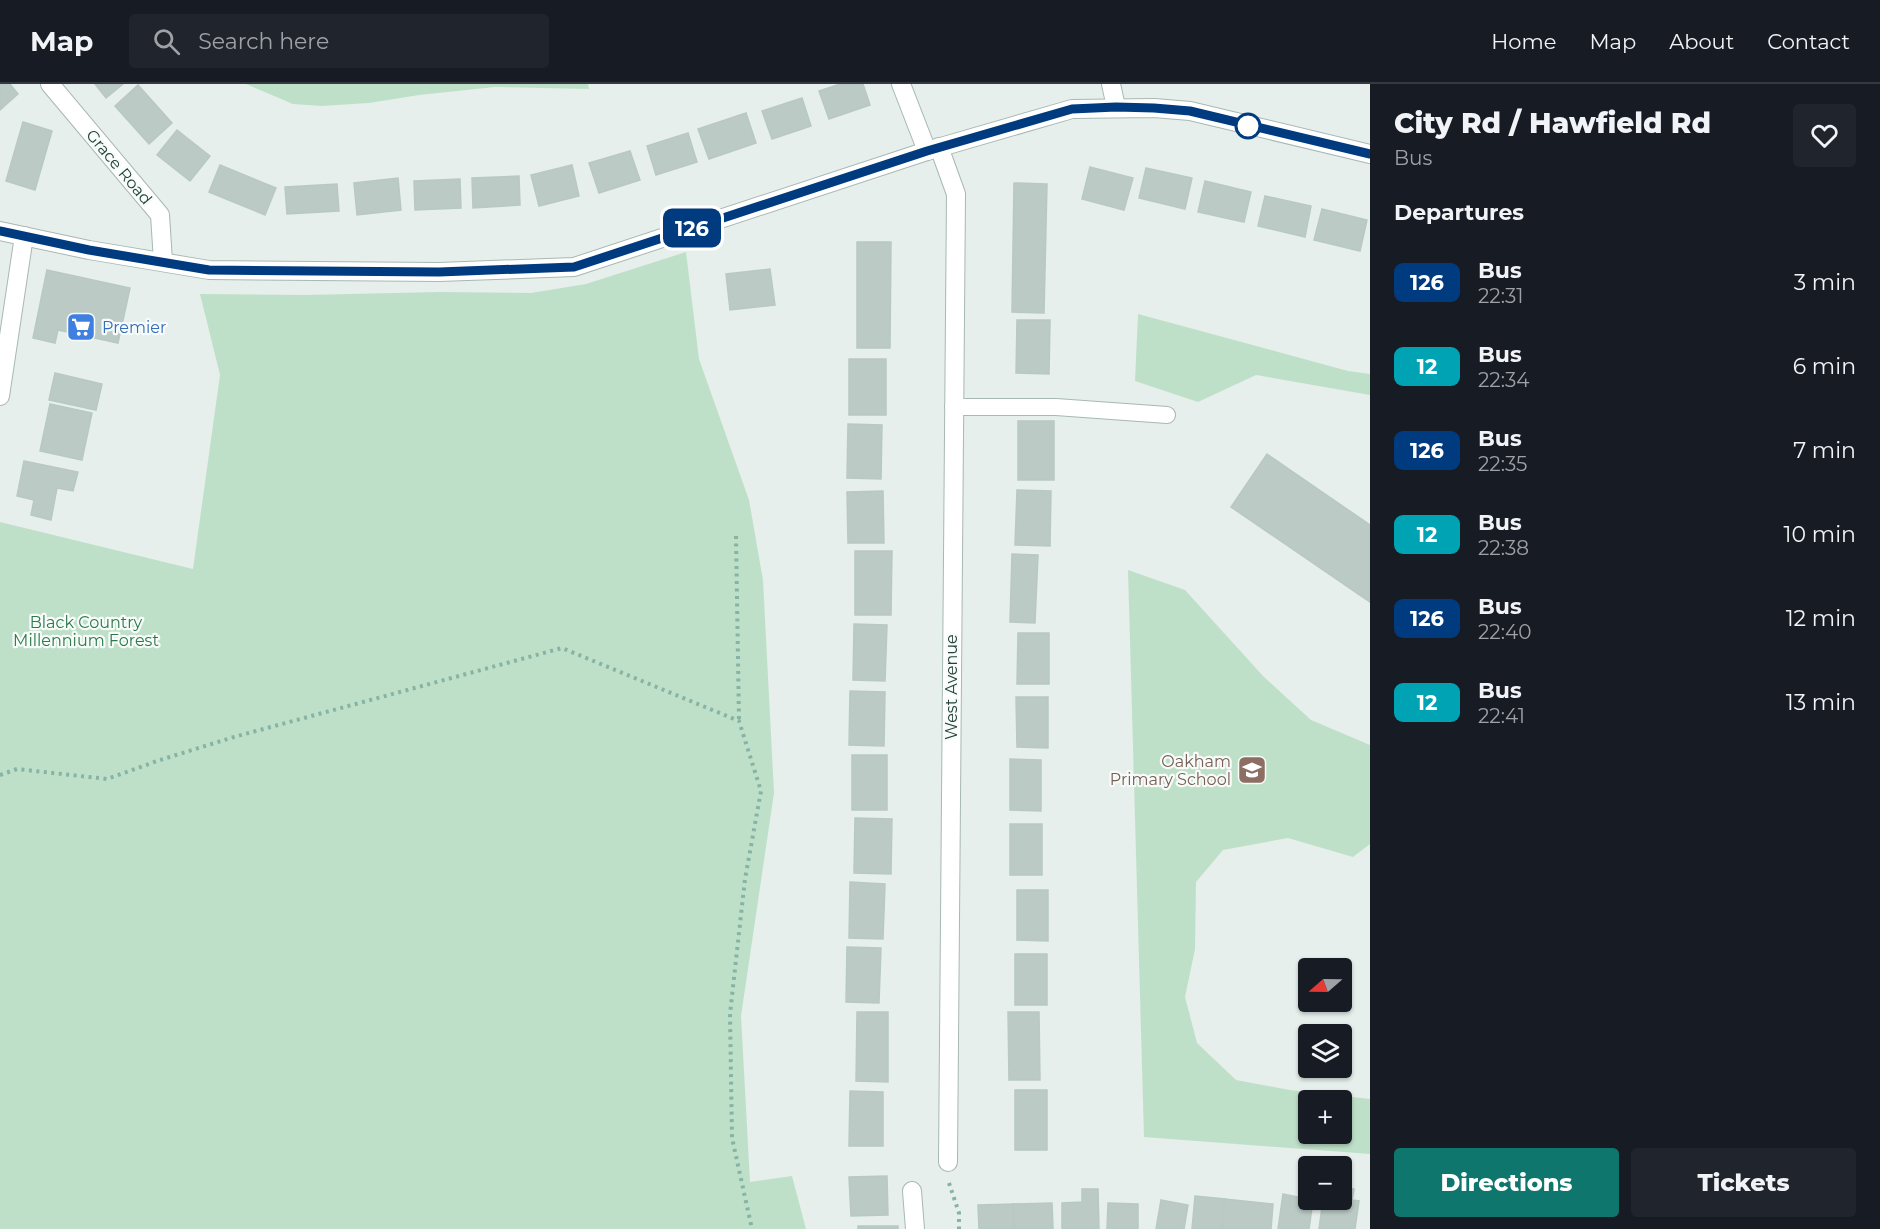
<!DOCTYPE html>
<html lang="en">
<head>
<meta charset="utf-8">
<style>
	body { margin:0; font-family:Montserrat,sans-serif; background:#20242c; color:#f1f3f6; height:100vh; display:flex; flex-direction:column; font-size:22px; white-space:nowrap }
	* { box-sizing:border-box; margin:0 }
	p { font-size:20px; color:#9ea1a6 }
	.icon { flex:none; width:33px; height:33px; fill:none; stroke:currentColor; stroke-width:2; stroke-linecap:round; stroke-linejoin:round }
	.map { position:relative; flex:1; overflow:hidden }
	.side { display:flex; flex-direction:column; background:#171b24; width:510px }
	.side>* { flex:none }
	.badge { padding:0 12px; border-radius:9px; font-size:21px; line-height:39px }
	.needle { width:39px; rotate:250deg }
	.controls { position:absolute; left:1298px; top:874px; display:grid; gap:12px }
	.controls a { display:grid; place-items:center; width:54px; height:54px; border-radius:6px; background:#171b24; box-shadow:0 2px 4px #0004; font-size:30px }
	.map>.badge { position:absolute; translate:-50% -50%; box-shadow:0 0 0 3px #fff }
	h2 { padding:0 24px; font-size:22px; line-height:54px }
	.round { display:grid; place-items:center; flex:none; width:63px; height:63px; border-radius:6px; background:#20242c }
	.summary { display:flex; align-items:center; justify-content:space-between; height:102px; padding:0 24px }
	h1 { font-size:28px; font-weight:800; line-height:45px }
	.action { display:flex; gap:12px; margin-top:auto; padding:12px 24px }
	.action a { flex:1; height:69px; border-radius:6px; background:#0f766e; color:#fff; font-size:24px; font-weight:800; line-height:69px; text-align:center }
	.action a+a { background:#20242c; color:#f1f3f6 }
	ul { padding:0; list-style:none }
	li { display:flex; align-items:center; gap:18px; height:84px; padding:0 24px }
	li div { flex:1 }
	li b { display:block; font-size:22px }
	li em { font-style:normal }
	li .badge { min-width:66px; font-weight:700; text-align:center }
	header { display:flex; align-items:center; gap:36px; box-sizing:border-box; height:84px; padding:0 30px; background:#171b24; border-bottom:2px solid #363941 }
	header strong { font-size:28px }
	nav { display:flex; gap:33px; margin-inline-start:auto; font-size:21px }
	.search { width:420px; height:54px; background:#20242c; display:flex; align-items:center; gap:15px; box-sizing:border-box; padding:0 21px; border-radius:6px; color:#9ea1a6; font-size:22px }
	main { display:flex; flex:1; min-height:0 }
	.map>svg:first-child { display:block }
	.green { fill:#bfe0c8; fill-rule:evenodd }
	.building { fill:#bbcac4; stroke:#b8c9c2; stroke-width:1.5 }
	.lines { fill:none; stroke-linecap:round; stroke-linejoin:round }
	.service-casing { stroke:#a8b8b2; stroke-width:18 }
	.minor-casing { stroke:#a8b8b2; stroke-width:20 }
	.tertiary-casing { stroke:#a8b8b2; stroke-width:20 }
	.path { stroke:#86b3a5; stroke-width:4; stroke-dasharray:3 4.5; stroke-linecap:butt }
	.service { stroke:#fff; stroke-width:16 }
	.minor { stroke:#fff; stroke-width:18 }
	.tertiary { stroke:#fff; stroke-width:18 }
	.line-casing { stroke:#fff; stroke-width:14 }
	.line { stroke:#003b80; stroke-width:9 }
	.stop-dot { fill:#fff; stroke:#003b80; stroke-width:3 }
	.labels { text-anchor:middle; dominant-baseline:central; stroke-width:4.5; stroke-linejoin:round; paint-order:stroke }
	.street-label { font-size:16px; fill:#24423a; stroke:#f7fbf9 }
	.shop-label { font-size:16px; fill:#366cbe; stroke:#f7fbf9; text-anchor:start }
	.park-label { font-size:16px; fill:#2d7a4b; stroke:#f7fbf9 }
	.education-label { font-size:16px; fill:#785e54; stroke:#f7fbf9; text-anchor:end }
</style>
</head>
<body>
<header>
<strong>Map</strong>
<div class="search"><svg class="icon" aria-label="search" viewBox="0 0 24 24"><circle cx="10" cy="10" r="6"/><path d="M15 15l6 6"/></svg>Search here</div>
<nav><a>Home</a><a>Map</a><a>About</a><a>Contact</a></nav>
</header>
<main>
<div class="map">
<svg width="1370" height="1145" viewBox="0 0 1370 1145">
	<rect width="100%" height="100%" fill="#e6efeb"/>
	<!-- green -->
	<g class="green">
		<path d="M 246,0 L 588,0 L 589,5 L 495,3 L 419,11 L 369,19 L 322,22 L 293,20 Z"/>
		<path d="M 686,168 L 699,275 L 749,416 L 763,496 L 774,709 L 741,932 L 750,1098 L 792,1092 L 806,1145 L 0,1145 L 0,438 L 193,485 L 220,291 L 200,210 L 305,211 L 440,208 L 531,209 L 586,200 Z"/>
		<path d="M 1138,230 L 1348,287 L 1370,290 L 1370,311 L 1256,291 L 1198,318 L 1135,297 Z"/>
		<path d="M 1128,486 L 1185,506 L 1263,592 L 1311,636 L 1370,661 L 1370,760 L 1353,773 L 1288,754 L 1223,766 L 1196,798 L 1195,865 L 1185,913 L 1197,959 L 1236,996 L 1290,1006 L 1370,1015 L 1370,1070 L 1144,1053 ZM 1308,1017 L 1341,1017 L 1341,1050 L 1308,1050 Z"/>
	</g>
	<!-- building -->
	<g class="building">
		<path d="M 0,0 L 10,0 L 18,10 L 0,26 Z"/>
		<path d="M 95,0 L 123,0 L 106,14 Z"/>
		<path d="M 840,0 L 863,0 L 870,21 L 829,35 L 819,7 Z"/>
		<path d="M 138,1 L 172,39 L 149,60 L 115,22 Z"/>
		<path d="M 802,14 L 811,42 L 772,55 L 762,27 Z"/>
		<path d="M 746,29 L 756,59 L 709,75 L 698,45 Z"/>
		<path d="M 23,38 L 52,47 L 35,106 L 6,97 Z"/>
		<path d="M 177,46 L 210,72 L 190,97 L 157,71 Z"/>
		<path d="M 688,49 L 697,78 L 656,91 L 647,62 Z"/>
		<path d="M 630,67 L 640,96 L 599,109 L 589,79 Z"/>
		<path d="M 220,81 L 276,104 L 265,131 L 209,108 Z"/>
		<path d="M 572,81 L 579,112 L 539,122 L 531,91 Z"/>
		<path d="M 1090,83 L 1133,94 L 1124,126 L 1082,115 Z"/>
		<path d="M 1146,84 L 1192,94 L 1185,125 L 1139,114 Z"/>
		<path d="M 519,92 L 520,121 L 473,124 L 472,94 Z"/>
		<path d="M 398,94 L 401,126 L 357,131 L 354,99 Z"/>
		<path d="M 460,95 L 461,124 L 415,126 L 414,97 Z"/>
		<path d="M 1205,97 L 1251,108 L 1244,138 L 1198,128 Z"/>
		<path d="M 1014,99 L 1047,100 L 1044,229 L 1012,228 Z"/>
		<path d="M 337,100 L 339,127 L 287,130 L 285,103 Z"/>
		<path d="M 1265,112 L 1311,122 L 1305,153 L 1258,142 Z"/>
		<path d="M 1322,125 L 1367,136 L 1360,167 L 1314,156 Z"/>
		<path d="M 857,158 L 891,158 L 890,264 L 857,264 Z"/>
		<path d="M 770,185 L 775,221 L 730,226 L 726,190 Z"/>
		<path d="M 47,186 L 130,204 L 118,259 L 58,246 L 55,259 L 33,254 Z"/>
		<path d="M 1017,236 L 1050,236 L 1049,290 L 1016,289 Z"/>
		<rect x="849" y="275" width="37" height="56"/>
		<path d="M 55,289 L 102,300 L 96,326 L 49,316 Z"/>
		<path d="M 50,320 L 92,329 L 82,376 L 40,367 Z"/>
		<rect x="1018" y="337" width="36" height="59"/>
		<path d="M 848,340 L 882,341 L 881,395 L 847,394 Z"/>
		<path d="M 1267,370 L 1370,441 L 1370,518 L 1231,423 Z"/>
		<path d="M 24,377 L 78,388 L 73,407 L 57,404 L 51,436 L 31,431 L 34,416 L 17,412 Z"/>
		<path d="M 1017,406 L 1051,407 L 1050,462 L 1015,461 Z"/>
		<path d="M 883,407 L 884,459 L 848,459 L 847,408 Z"/>
		<path d="M 855,467 L 892,467 L 891,531 L 855,531 Z"/>
		<path d="M 1012,470 L 1038,471 L 1035,539 L 1010,538 Z"/>
		<path d="M 854,540 L 887,541 L 885,597 L 853,596 Z"/>
		<path d="M 1018,549 L 1049,549 L 1049,600 L 1017,600 Z"/>
		<path d="M 850,607 L 885,608 L 884,662 L 849,661 Z"/>
		<path d="M 1016,613 L 1048,613 L 1048,664 L 1017,663 Z"/>
		<rect x="852" y="671" width="35" height="55"/>
		<path d="M 1010,675 L 1041,676 L 1041,727 L 1010,726 Z"/>
		<path d="M 855,734 L 892,735 L 891,790 L 854,789 Z"/>
		<rect x="1010" y="740" width="32" height="51"/>
		<path d="M 850,798 L 885,800 L 883,855 L 849,854 Z"/>
		<path d="M 1017,806 L 1048,806 L 1048,857 L 1017,856 Z"/>
		<path d="M 847,863 L 881,864 L 879,919 L 846,918 Z"/>
		<rect x="1015" y="870" width="32" height="51"/>
		<path d="M 857,928 L 888,928 L 888,998 L 856,997 Z"/>
		<path d="M 1008,928 L 1039,928 L 1040,996 L 1009,996 Z"/>
		<rect x="1015" y="1006" width="32" height="60"/>
		<path d="M 850,1007 L 883,1008 L 883,1062 L 849,1062 Z"/>
		<path d="M 887,1092 L 888,1131 L 851,1132 L 849,1093 Z"/>
		<path d="M 1341,1103 L 1354,1105 L 1352,1116 L 1359,1117 L 1355,1145 L 1319,1145 L 1323,1116 L 1341,1116 Z"/>
		<path d="M 1082,1105 L 1098,1105 L 1099,1145 L 1062,1145 L 1062,1119 L 1082,1118 Z"/>
		<path d="M 1283,1110 L 1313,1116 L 1309,1145 L 1278,1145 Z"/>
		<path d="M 1195,1112 L 1225,1115 L 1222,1145 L 1192,1145 Z"/>
		<path d="M 1225,1115 L 1273,1120 L 1271,1145 L 1222,1145 Z"/>
		<path d="M 1161,1116 L 1188,1121 L 1184,1145 L 1156,1145 Z"/>
		<path d="M 1052,1119 L 1053,1145 L 1014,1145 L 1013,1120 Z"/>
		<path d="M 1108,1119 L 1138,1120 L 1138,1145 L 1107,1145 Z"/>
		<path d="M 1013,1120 L 1014,1145 L 979,1145 L 978,1121 Z"/>
		<rect x="858" y="1142" width="40" height="3"/>
	</g>
	<g class="lines">
		<!-- service casing -->
		<g class="service-casing">
			<path id="service" d="M 953,323 L 1056,323 L 1167,331"/>
		</g>
		<!-- minor casing -->
		<g class="minor-casing">
			<g id="minor">
				<path d="M 50,0 L 160,131 L 163,177"/>
				<path d="M 901,0 L 927,67"/>
				<path d="M 1111,0 L 1116,23"/>
				<path d="M 939,63 L 956,110 L 948,1078"/>
				<path d="M 0,312 L 24,152"/>
				<path d="M 912,1107 L 915,1145"/>
			</g>
		</g>
		<!-- tertiary casing -->
		<g class="tertiary-casing">
			<path id="tertiary" d="M 0,147 L 89,166 L 209,186 L 439,188 L 574,183 L 927,67 L 1072,25 L 1154,24 L 1190,27 L 1370,70"/>
		</g>
		<!-- path -->
		<g class="path">
			<path d="M 736,452 L 739,637"/>
			<path d="M 0,691 L 17,685 L 107,695 L 160,676 L 234,653 L 562,564 L 739,637 L 761,707 L 745,795 L 730,930 L 732,1054 L 752,1145"/>
			<path d="M 949,1099 L 959,1129 L 959,1145"/>
		</g>
		<!-- service -->
		<use href="#service" class="service"/>
		<!-- minor -->
		<use href="#minor" class="minor"/>
		<!-- tertiary -->
		<use href="#tertiary" class="tertiary"/>
	</g>
	<g class="lines">
		<!-- line casing -->
		<g class="line-casing">
			<path id="line" d="M 0,147 L 89,166 L 209,186 L 439,188 L 574,183 L 927,67 L 1072,25 L 1116,23 L 1154,24 L 1190,27 L 1370,70"/>
		</g>
		<!-- line -->
		<use href="#line" class="line"/>
	</g>
	<!-- icons -->
	<defs>
		<g id="supermarket-square" transform="scale(1.5)"><rect x="-9" y="-9" width="18" height="18" rx="4" fill="#3f7fe0" stroke="#f7fbf9"/><path d="M-6-5.5h2.5l.6 2H6L4.5 2H-2.5L-4.4-4H-6ZM-1.5 3.2a1.3 1.3 0 1 0 .1 0ZM3 3.2a1.3 1.3 0 1 0 .1 0Z" fill="#fff"/></g>
		<g id="school-square" transform="scale(1.5)"><rect x="-9" y="-9" width="18" height="18" rx="4" fill="#8d6e63" stroke="#f7fbf9"/><path d="M0-5L7-2L0 1L-7-2ZM-4 1L0 2.5L4 1V4Q0 6-4 4Z" fill="#fff"/></g>
	</defs>
	<g fill-rule="evenodd">
		<use href="#supermarket-square" x="81" y="243"/>
		<use href="#school-square" x="1252" y="686"/>
	</g>
	<!-- markers -->
	<circle class="stop-dot" cx="1248" cy="42" r="12"/>
	<g class="labels">
		<!-- street labels -->
		<g class="street-label">
			<text transform="translate(119 83) rotate(50)">Grace Road</text>
			<text transform="translate(951 603) rotate(-90)">West Avenue</text>
		</g>
		<!-- shop labels -->
		<g class="shop-label">
			<text x="102" y="243">Premier</text>
		</g>
		<!-- park labels -->
		<g class="park-label">
			<text x="86" y="538">Black Country<tspan x="86" dy="18">Millennium Forest</tspan></text>
		</g>
		<!-- education labels -->
		<g class="education-label">
			<text x="1231" y="677">Oakham<tspan x="1231" dy="18">Primary School</tspan></text>
		</g>
	</g>
</svg>
<div class="controls">
<a><svg class="needle" viewBox="-14 -14 28 28"><path d="M0-13l5 13h-10z" fill="#e53935"/><path d="M0 13l5-13h-10z" fill="#9ea1a6"/></svg></a>
<a><svg class="icon" aria-label="layers" viewBox="0 0 24 24"><path d="M12 4l9 5-9 5-9-5zM3 14l9 5 9-5"/></svg></a>
<a>+</a>
<a>−</a>
</div>
<b class="badge" style="left:692px;top:144px;background:#003b80;color:#fff">126</b>
</div>
<section class="side">
<div class="summary"><div><h1>City Rd / Hawfield Rd</h1><p>Bus</p></div><a class="round"><svg class="icon" aria-label="heart" viewBox="0 0 24 24"><path d="M12 20l-8-8c-3-5 5-10 8-4 3-6 11-1 8 4z"/></svg></a></div>
<h2>Departures</h2>
<ul>
<li><span class="badge" style="background:#003b80;color:#fff">126</span><div><b>Bus</b><p>22:31</p></div><em>3 min</em></li>
<li><span class="badge" style="background:#00a3b4;color:#fff">12</span><div><b>Bus</b><p>22:34</p></div><em>6 min</em></li>
<li><span class="badge" style="background:#003b80;color:#fff">126</span><div><b>Bus</b><p>22:35</p></div><em>7 min</em></li>
<li><span class="badge" style="background:#00a3b4;color:#fff">12</span><div><b>Bus</b><p>22:38</p></div><em>10 min</em></li>
<li><span class="badge" style="background:#003b80;color:#fff">126</span><div><b>Bus</b><p>22:40</p></div><em>12 min</em></li>
<li><span class="badge" style="background:#00a3b4;color:#fff">12</span><div><b>Bus</b><p>22:41</p></div><em>13 min</em></li>
</ul>
<div class="action"><a>Directions</a><a>Tickets</a></div>
</section>
</main>
</body>
</html>
